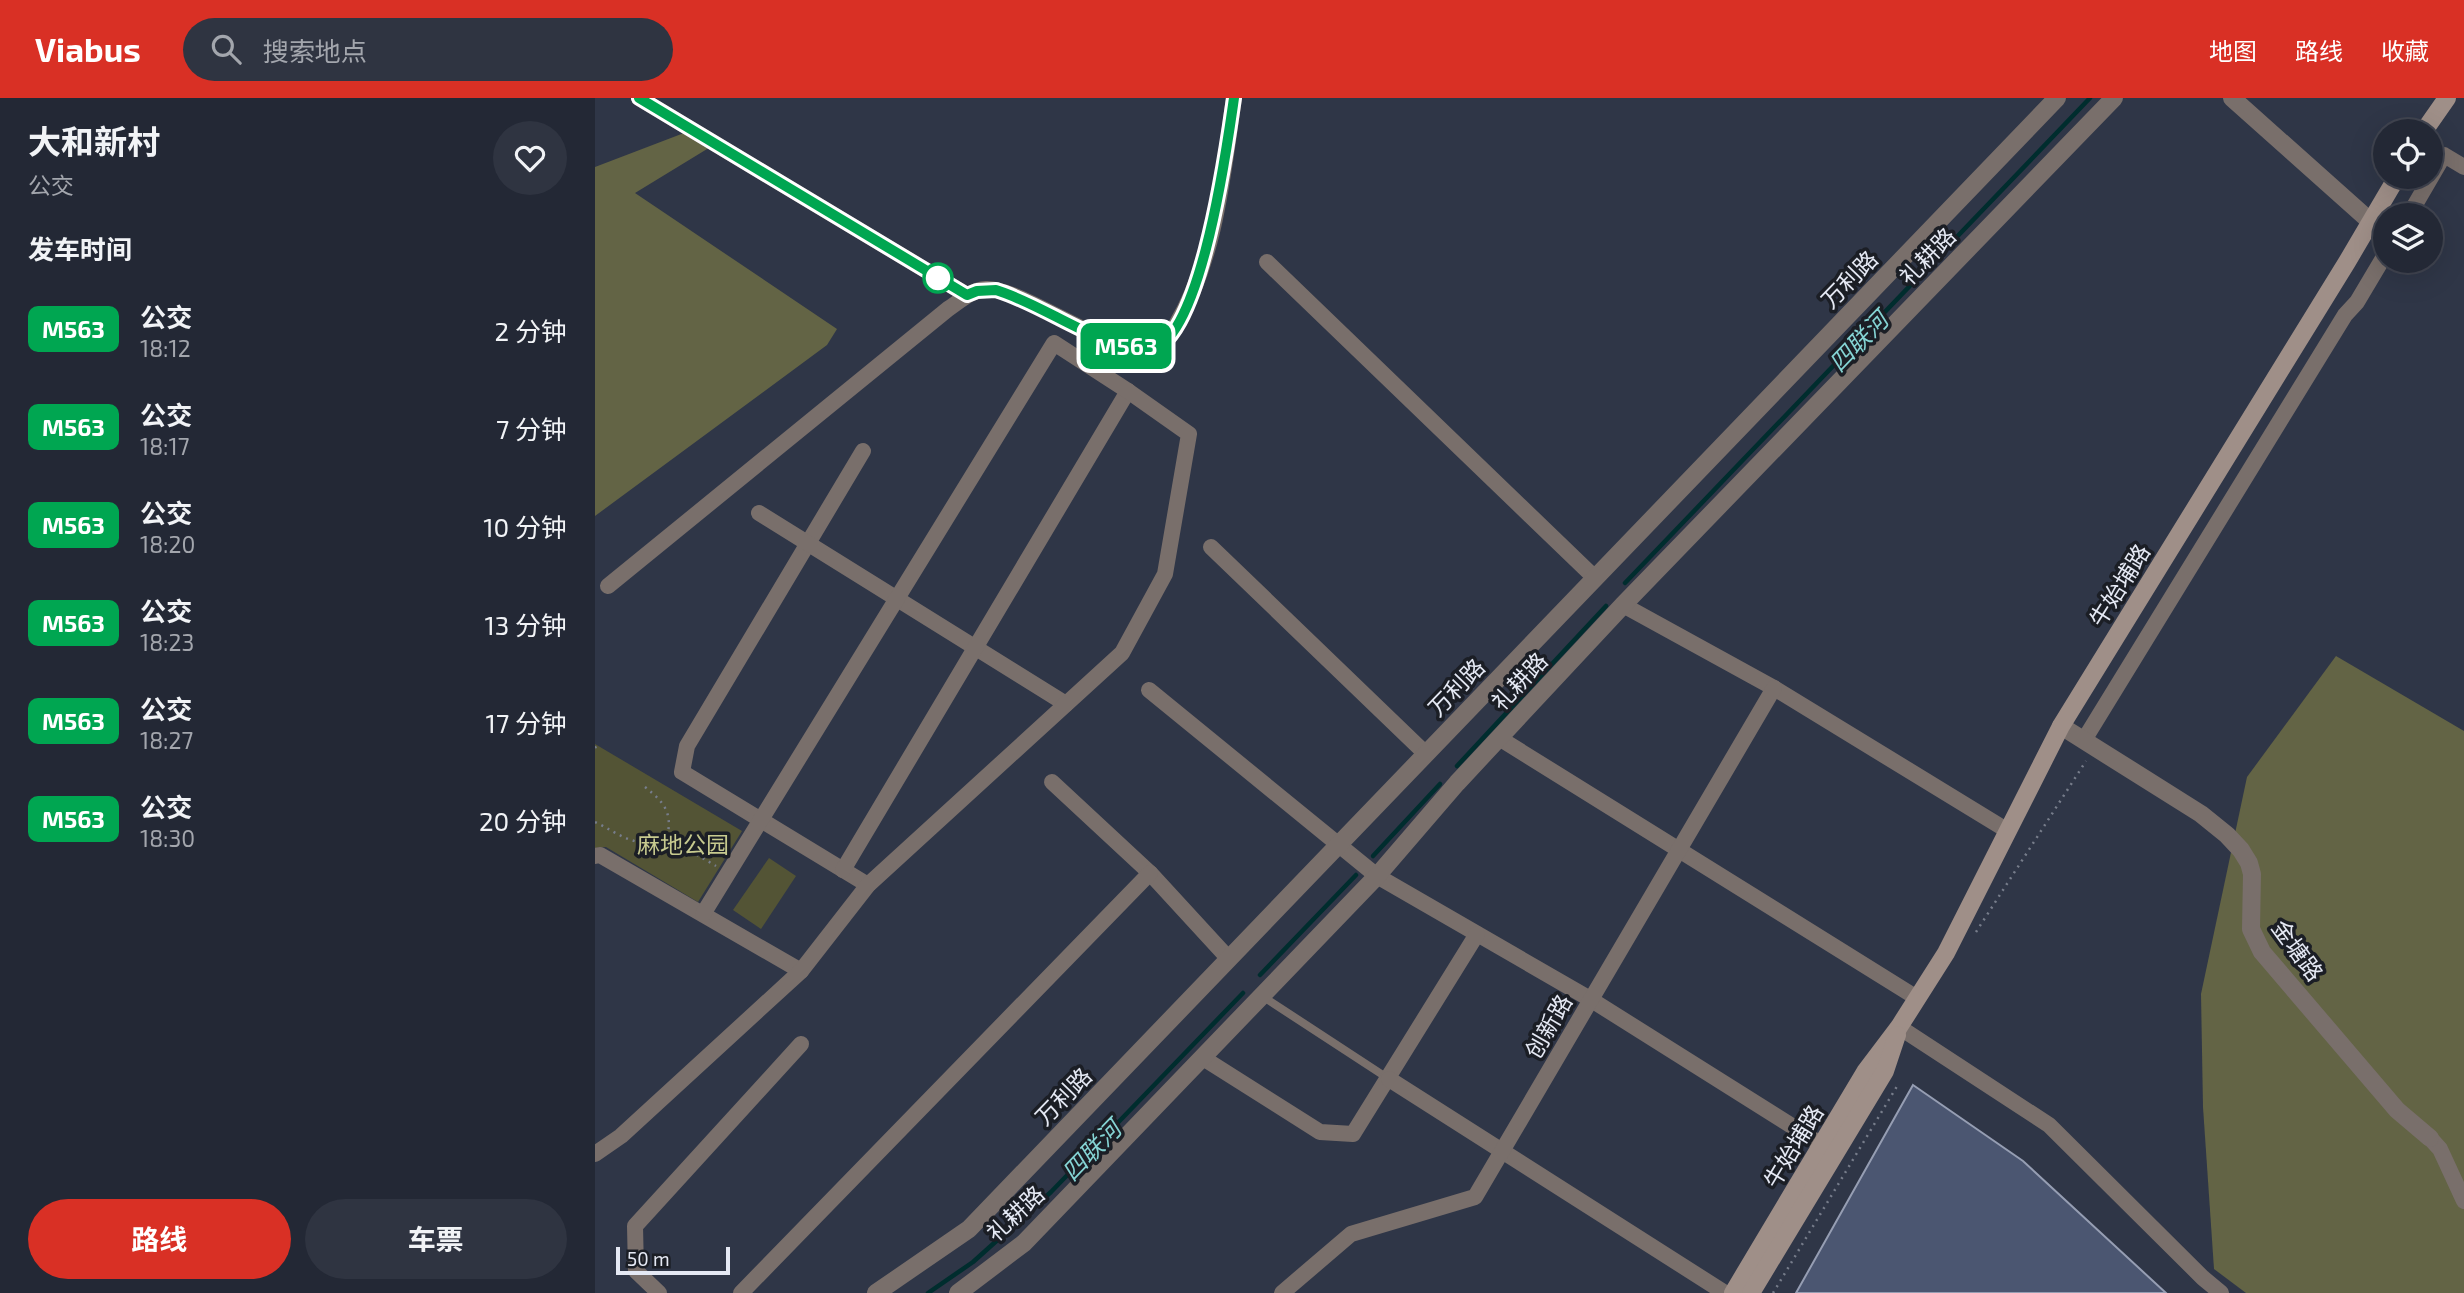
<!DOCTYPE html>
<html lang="zh">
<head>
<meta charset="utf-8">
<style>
	body { margin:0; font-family:"Exo 2","Noto Sans SC",sans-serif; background:#2f3441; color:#f1f3f6; height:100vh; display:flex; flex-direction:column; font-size:26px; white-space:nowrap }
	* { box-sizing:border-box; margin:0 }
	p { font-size:23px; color:#a3a6ad }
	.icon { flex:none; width:38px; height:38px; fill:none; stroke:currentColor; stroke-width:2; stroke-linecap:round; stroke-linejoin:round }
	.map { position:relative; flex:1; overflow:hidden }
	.side { display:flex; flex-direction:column; background:#232835; width:595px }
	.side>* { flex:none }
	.badge { padding:0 14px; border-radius:10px; font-size:24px; line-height:46px }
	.controls { position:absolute; left:1778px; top:21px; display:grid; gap:14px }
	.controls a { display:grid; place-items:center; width:70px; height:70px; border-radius:50%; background:#232835; box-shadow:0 7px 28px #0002,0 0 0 2px #404450; font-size:35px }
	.scale { position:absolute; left:21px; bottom:18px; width:114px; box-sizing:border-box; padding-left:7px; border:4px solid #e5e9f4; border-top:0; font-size:19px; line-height:24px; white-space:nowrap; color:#e5e9f4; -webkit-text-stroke:5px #1b1e25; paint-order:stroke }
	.map>.badge { position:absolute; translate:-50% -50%; box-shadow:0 0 0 4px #fff }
	h2 { padding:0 28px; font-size:26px; line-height:63px }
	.round { display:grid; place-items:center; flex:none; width:74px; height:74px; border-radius:37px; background:#2f3441 }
	.summary { display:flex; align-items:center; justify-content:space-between; height:119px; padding:0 28px }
	h1 { font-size:33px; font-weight:700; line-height:52px }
	.primary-button { display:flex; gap:14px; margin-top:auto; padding:14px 28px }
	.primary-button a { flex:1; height:80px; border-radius:42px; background:#d93025; color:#fff; font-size:28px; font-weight:700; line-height:80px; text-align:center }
	.primary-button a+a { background:#2f3441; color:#f1f3f6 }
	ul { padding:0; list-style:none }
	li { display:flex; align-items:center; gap:21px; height:98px; padding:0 28px }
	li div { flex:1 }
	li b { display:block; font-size:26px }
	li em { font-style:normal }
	li .badge { min-width:77px; font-weight:700; text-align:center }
	header { display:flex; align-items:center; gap:42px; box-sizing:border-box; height:98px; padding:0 35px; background:#d93025; color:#fff }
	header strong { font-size:33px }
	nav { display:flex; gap:38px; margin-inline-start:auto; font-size:24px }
	.search { width:490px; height:63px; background:#2f3441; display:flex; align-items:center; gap:18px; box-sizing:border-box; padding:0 24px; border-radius:38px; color:#a3a6ad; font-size:26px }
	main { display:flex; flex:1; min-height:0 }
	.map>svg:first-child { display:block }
	.green { fill:#535435 }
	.forest { fill:#636445 }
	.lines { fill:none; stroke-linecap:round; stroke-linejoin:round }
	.stream { stroke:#002d2e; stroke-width:4.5 }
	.building { fill:#4b5671; stroke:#969eb3; stroke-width:2 }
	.path { stroke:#777d8b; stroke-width:2.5; stroke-dasharray:2 5; stroke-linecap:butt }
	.service { stroke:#796f6b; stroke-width:8 }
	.minor { stroke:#796f6b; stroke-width:16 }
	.tertiary { stroke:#796f6b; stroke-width:18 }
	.secondary { stroke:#9f8f88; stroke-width:18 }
	.line-casing { stroke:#fff; stroke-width:16 }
	.line { stroke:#00a651; stroke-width:10 }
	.stop-dot { fill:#fff; stroke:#00a651; stroke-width:3.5 }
	.labels { text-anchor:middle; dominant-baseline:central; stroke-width:7; stroke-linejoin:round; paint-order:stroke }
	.street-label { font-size:23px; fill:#e5e9f4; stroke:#1b1e25 }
	.park-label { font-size:23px; fill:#c7ca8f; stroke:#1b1e25 }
	.water-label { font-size:24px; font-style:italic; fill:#85d4d4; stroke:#1b1e25 }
</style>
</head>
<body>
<header>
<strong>Viabus</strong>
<div class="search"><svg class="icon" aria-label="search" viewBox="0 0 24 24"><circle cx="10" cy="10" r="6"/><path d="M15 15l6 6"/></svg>搜索地点</div>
<nav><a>地图</a><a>路线</a><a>收藏</a></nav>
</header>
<main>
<section class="side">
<div class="summary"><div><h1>大和新村</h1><p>公交</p></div><a class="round"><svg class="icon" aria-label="heart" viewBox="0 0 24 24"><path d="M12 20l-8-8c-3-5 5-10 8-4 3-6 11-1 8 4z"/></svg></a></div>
<h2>发车时间</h2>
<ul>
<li><span class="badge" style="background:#00a651;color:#fff">M563</span><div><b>公交</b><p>18:12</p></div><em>2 分钟</em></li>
<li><span class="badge" style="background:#00a651;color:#fff">M563</span><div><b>公交</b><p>18:17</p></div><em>7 分钟</em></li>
<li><span class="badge" style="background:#00a651;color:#fff">M563</span><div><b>公交</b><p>18:20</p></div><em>10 分钟</em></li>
<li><span class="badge" style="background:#00a651;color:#fff">M563</span><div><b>公交</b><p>18:23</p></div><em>13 分钟</em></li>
<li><span class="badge" style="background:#00a651;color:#fff">M563</span><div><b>公交</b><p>18:27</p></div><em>17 分钟</em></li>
<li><span class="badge" style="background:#00a651;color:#fff">M563</span><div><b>公交</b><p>18:30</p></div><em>20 分钟</em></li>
</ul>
<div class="primary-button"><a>路线</a><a>车票</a></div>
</section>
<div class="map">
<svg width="1869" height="1195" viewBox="0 0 1869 1195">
	<rect width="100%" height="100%" fill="#2f3647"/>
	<!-- green -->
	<g class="green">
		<path d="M 0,646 L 147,733 L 103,804 L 11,749 L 0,750 Z"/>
		<path d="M 174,760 L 201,778 L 166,831 L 138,812 Z"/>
	</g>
	<!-- forest -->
	<g class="forest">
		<path d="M 89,35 L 117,48 L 40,95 L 242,231 L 232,247 L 0,418 L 0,69 Z"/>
		<path d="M 1741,558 L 1869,633 L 1869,1195 L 1651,1195 L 1619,1171 L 1608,1009 L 1606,896 L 1652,679 Z"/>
	</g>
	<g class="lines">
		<!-- stream -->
		<g class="stream">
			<path d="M 1030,485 L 1495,0"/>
			<path d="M 862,668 L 1011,508"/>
			<path d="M 778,758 L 845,686"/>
			<path d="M 665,877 L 761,777"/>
			<path d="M 333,1195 L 378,1164 L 456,1094 L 648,895"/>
		</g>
	</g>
	<!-- building -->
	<path class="building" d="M 1318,987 L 1428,1063 L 1571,1195 L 1201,1195 Z"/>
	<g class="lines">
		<!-- path -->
		<g class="path">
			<path d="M 0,650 L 2,647"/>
			<path d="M 50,689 C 69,704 78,715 72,739"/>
			<path d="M 0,724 C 25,736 44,754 72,739 L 121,768"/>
			<path d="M 1381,834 L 1491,663"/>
			<path d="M 1178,1195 L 1304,985"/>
		</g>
		<!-- service -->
		<path class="service" d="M 667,898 L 794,981"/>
		<!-- minor -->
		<g class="minor">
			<path d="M 44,0 L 372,197"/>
			<path d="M 1814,117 L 1849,57 L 1869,69"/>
			<path d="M 672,164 L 1000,480"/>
			<path d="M 268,353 L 92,648 L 87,674 L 273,787"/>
			<path d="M 164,415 L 471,606"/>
			<path d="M 616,449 L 831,656"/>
			<path d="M 13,488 L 353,211 C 365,203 376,192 391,191 C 430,189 533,271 565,249 C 572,244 576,234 581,227 C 621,159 628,76 639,0"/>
			<path d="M 1028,507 L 1179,590 L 1413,733"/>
			<path d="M 554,592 L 782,778 L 995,901 L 1235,1052"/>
			<path d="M 904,640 L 1322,900"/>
			<path d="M 1489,642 L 1750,217 L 1762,204 L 1790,157"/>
			<path d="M 457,684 L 555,775 L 634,861"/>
			<path d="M 0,758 L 5,757 L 206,873"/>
			<path d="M 248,772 L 533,293"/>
			<path d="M 1304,929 L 1454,1027 L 1608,1180 L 1626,1195"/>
			<path d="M 608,960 L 725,1034 L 758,1036 L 882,836"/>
			<path d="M 794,981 L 1130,1195"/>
			<path d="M 1835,1040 L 1845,1051 L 1869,1103"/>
			<path d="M 0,1056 L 26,1038 L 206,873 L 273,787 L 527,555 L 570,476 L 594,336 L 533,293 L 459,245 L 108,816"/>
			<path d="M 64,1195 L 41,1173 L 40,1128 L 206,946"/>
			<path d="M 146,1195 L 555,775"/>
			<path d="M 687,1195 L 756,1136 L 880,1099 L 1179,590"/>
		</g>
		<!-- tertiary -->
		<g class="tertiary">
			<path d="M 1637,0 L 1776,124"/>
			<path d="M 1466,628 L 1606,716 L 1632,737 L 1646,752 L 1654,765 L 1657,776 L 1656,831 L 1667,854 L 1802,1012 L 1835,1040"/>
			<path d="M 281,1195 L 374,1131 L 1462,0"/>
			<path d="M 363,1195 L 429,1145 L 782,778 L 862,685 L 1028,507 L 1519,0"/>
		</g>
		<!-- secondary -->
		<g class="secondary">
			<path d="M 1829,33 L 1852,0"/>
			<path d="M 1138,1195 L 1270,974 L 1304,929 L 1351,855 L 1466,628 L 1752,164 L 1802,79"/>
			<path d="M 1156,1195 L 1290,973 L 1302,937"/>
		</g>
	</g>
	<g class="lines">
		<!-- line casing -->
		<g class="line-casing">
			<path id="line" d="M 44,0 L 372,197 L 382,193 L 401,192 C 450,207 499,247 550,252 C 605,257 633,41 639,0"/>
		</g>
		<!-- line -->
		<use href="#line" class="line"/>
	</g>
	<!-- markers -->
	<circle class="stop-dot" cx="343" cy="180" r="14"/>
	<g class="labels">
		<!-- street labels -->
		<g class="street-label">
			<text transform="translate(1332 158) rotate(-46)">礼耕路</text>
			<text transform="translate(1254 181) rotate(-46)">万利路</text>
			<text transform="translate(1524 487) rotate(-58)">牛始埔路</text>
			<text transform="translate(924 583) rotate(-47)">礼耕路</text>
			<text transform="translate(861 589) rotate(-46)">万利路</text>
			<text transform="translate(1703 852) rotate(54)">金塘路</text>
			<text transform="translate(953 928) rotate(-60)">创新路</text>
			<text transform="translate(468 998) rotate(-46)">万利路</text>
			<text transform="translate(1198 1048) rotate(-59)">牛始埔路</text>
			<text transform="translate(420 1115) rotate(-43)">礼耕路</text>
		</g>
		<!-- park labels -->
		<g class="park-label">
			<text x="88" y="746">麻地公园</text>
		</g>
		<!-- water labels -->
		<g class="water-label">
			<text transform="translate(1263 243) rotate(-46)">四联河</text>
			<text transform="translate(496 1052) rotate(-46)">四联河</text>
		</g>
	</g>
</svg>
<div class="controls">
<a><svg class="icon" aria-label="locate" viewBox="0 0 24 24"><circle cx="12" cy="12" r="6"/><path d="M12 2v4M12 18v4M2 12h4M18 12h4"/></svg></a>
<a><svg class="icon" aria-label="layers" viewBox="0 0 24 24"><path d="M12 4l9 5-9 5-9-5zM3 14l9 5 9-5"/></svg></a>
</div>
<div class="scale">50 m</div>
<b class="badge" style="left:531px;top:248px;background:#00a651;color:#fff">M563</b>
</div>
</main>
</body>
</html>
